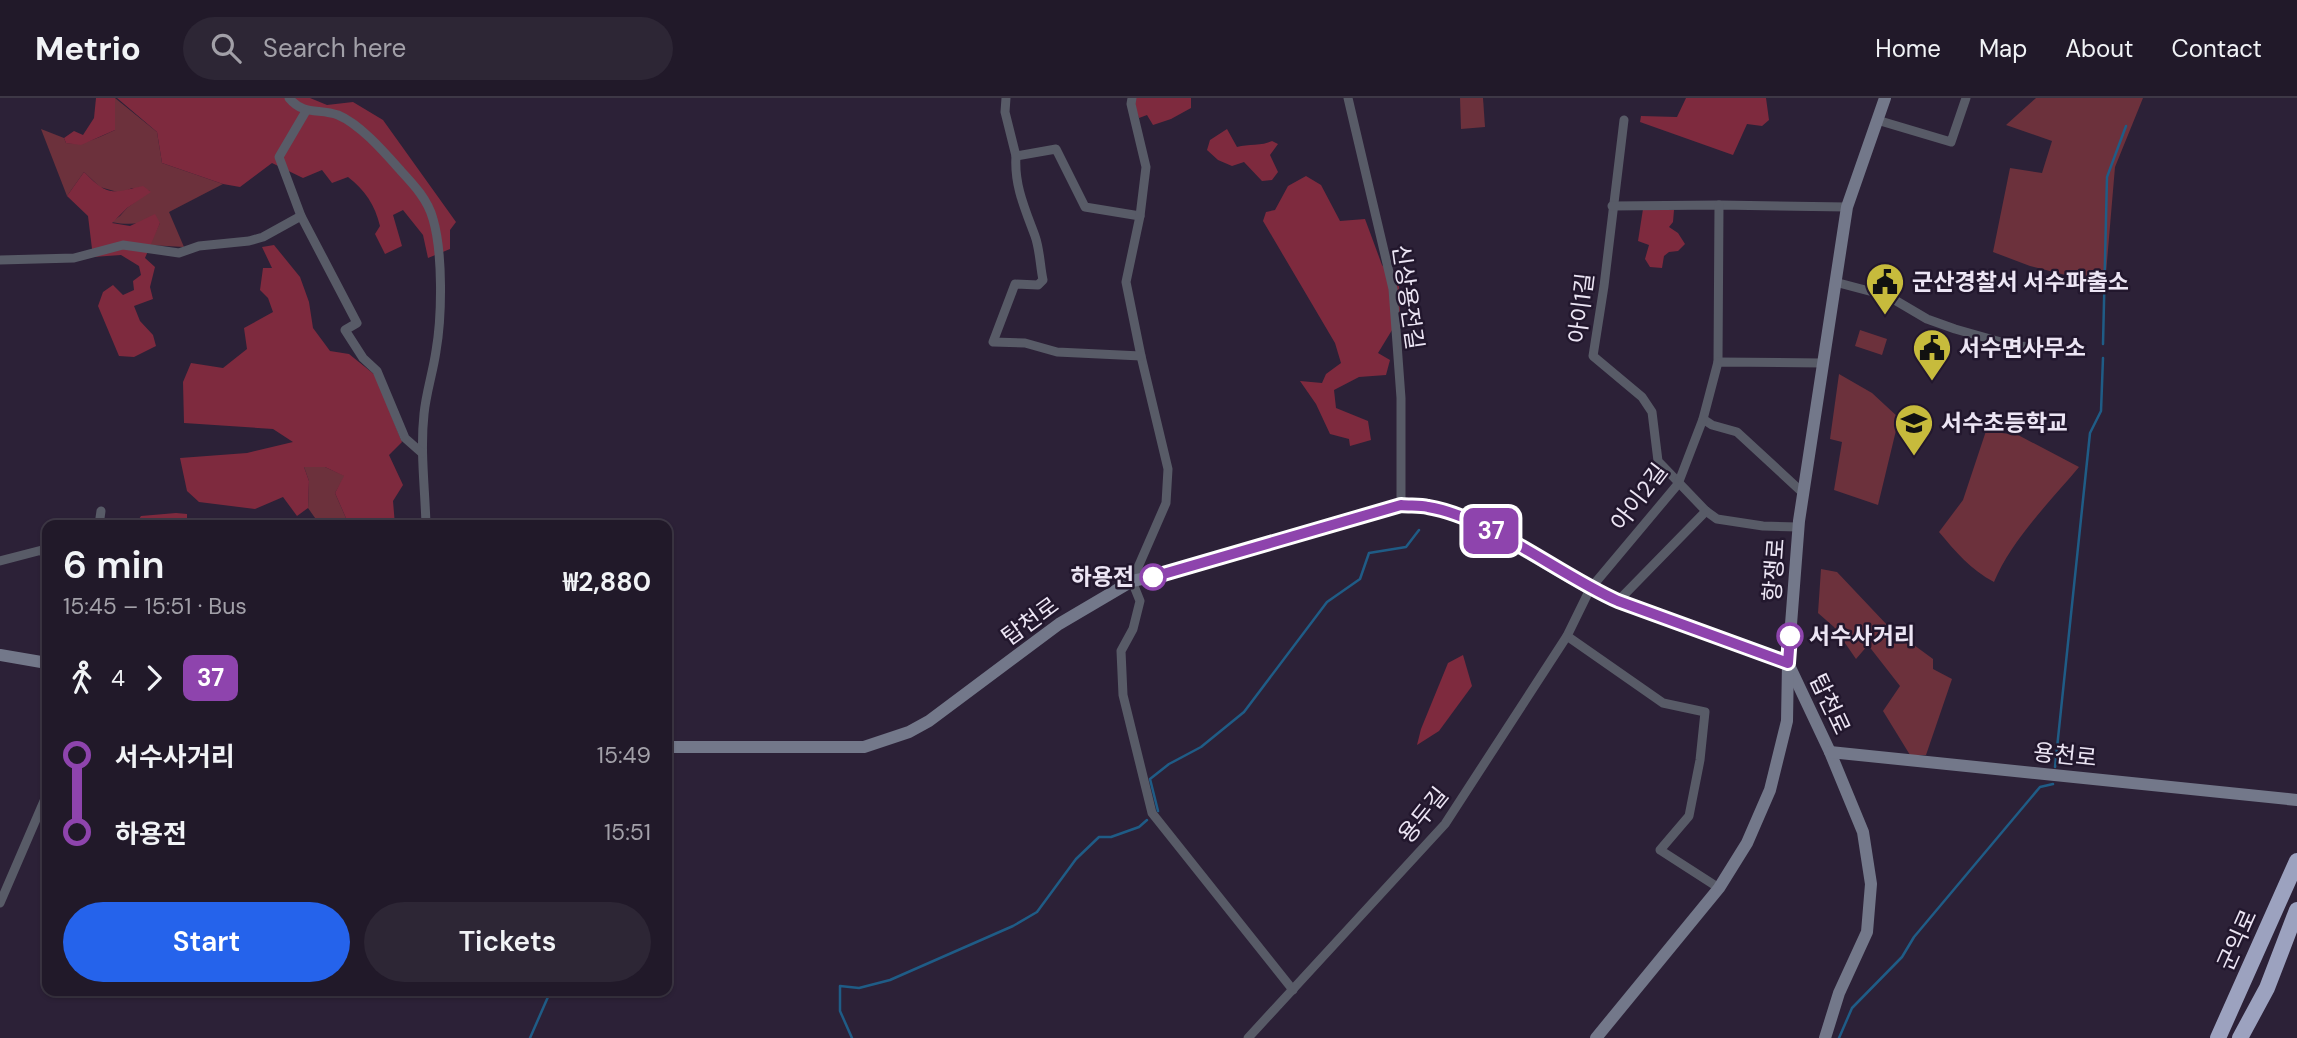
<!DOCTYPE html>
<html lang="en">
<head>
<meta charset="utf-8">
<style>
	body { margin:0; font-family:"DM Sans","Noto Sans KR",sans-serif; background:#2d2635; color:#f1f3f6; height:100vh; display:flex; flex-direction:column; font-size:26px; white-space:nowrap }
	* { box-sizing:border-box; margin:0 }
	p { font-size:23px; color:#a2a0a8 }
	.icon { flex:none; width:38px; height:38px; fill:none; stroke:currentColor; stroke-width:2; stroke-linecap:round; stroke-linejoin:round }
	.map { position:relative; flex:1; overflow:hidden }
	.details { position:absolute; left:42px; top:422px; width:630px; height:476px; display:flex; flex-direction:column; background:#211929; border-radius:14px; box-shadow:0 2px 5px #0004,0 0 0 2px #3e3846 }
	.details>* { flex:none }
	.badge { padding:0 14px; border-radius:10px; font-size:24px; line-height:46px }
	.map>.badge { position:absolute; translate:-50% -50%; box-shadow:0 0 0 4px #fff }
	.legs { display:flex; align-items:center; gap:10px; height:77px; padding:0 21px; font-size:23px }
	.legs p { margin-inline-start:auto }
	.overview { display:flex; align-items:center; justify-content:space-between; height:119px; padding:0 21px }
	h1 { font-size:38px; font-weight:600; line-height:52px }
	.cta { display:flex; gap:14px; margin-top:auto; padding:14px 21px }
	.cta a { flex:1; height:80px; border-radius:42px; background:#2563eb; color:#fff; font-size:28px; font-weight:600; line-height:80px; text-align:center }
	.cta a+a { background:#2d2635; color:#f1f3f6 }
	ul { padding:0 21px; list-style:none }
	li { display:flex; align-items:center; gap:24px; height:77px; font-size:26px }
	li i { display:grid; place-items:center; width:10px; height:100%; margin:0 9px; background:currentColor }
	li i::after { content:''; width:18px; height:18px; margin:-9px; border:5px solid; border-radius:50%; background:#211929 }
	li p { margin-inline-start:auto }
	li:first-child i { background:linear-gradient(#0000 50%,currentColor 0) }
	li:last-child i { background:linear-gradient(currentColor 50%,#0000 0) }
	header { display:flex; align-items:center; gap:42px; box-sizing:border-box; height:98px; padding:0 35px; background:#211929; border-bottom:2px solid #3e3846 }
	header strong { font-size:33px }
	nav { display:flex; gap:38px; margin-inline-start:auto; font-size:24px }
	.search { width:490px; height:63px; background:#2d2635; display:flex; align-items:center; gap:18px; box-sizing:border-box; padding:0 24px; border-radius:38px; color:#a2a0a8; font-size:26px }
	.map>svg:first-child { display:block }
	.green { fill:#6c313c }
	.forest { fill:#7e2a3e }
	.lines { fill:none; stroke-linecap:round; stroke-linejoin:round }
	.stream { stroke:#1f5c86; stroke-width:2.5 }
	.street { stroke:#585b67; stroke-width:9 }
	.secondary { stroke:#73788a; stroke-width:12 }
	.highway { stroke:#9ca2bf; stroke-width:16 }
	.line-1-casing { stroke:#fff; stroke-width:16 }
	.line-1 { stroke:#8e44ad; stroke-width:10 }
	.stop-1-dot { fill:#fff; stroke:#8e44ad; stroke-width:3.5 }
	.labels { text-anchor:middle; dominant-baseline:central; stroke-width:5; stroke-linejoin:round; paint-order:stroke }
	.poi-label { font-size:23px; font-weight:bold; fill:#ece5f4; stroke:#22172d; text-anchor:start }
	.street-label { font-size:23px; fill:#ece5f4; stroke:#22172d }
	.stop-label { font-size:23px; font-weight:bold; fill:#ece5f4; stroke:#22172d; text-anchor:end }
</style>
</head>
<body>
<header>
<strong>Metrio</strong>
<div class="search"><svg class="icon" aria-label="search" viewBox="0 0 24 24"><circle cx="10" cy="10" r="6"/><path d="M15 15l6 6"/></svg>Search here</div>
<nav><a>Home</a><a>Map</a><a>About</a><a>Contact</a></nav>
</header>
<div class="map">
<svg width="2297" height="940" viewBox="0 0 2297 940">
	<rect width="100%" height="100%" fill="#2c2137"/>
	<!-- green -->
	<g class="green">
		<path d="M 115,0 L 157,34 L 162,65 L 223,86 L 169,114 L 184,149 L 149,147 L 160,125 C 141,124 130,128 111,124 L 120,118 L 127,110 L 150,93 L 132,90 L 121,95 L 100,89 L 84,74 L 67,98 L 41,31 L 64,40 L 66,45 C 85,47 98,40 115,32 Z"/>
		<path d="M 1460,0 L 1483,0 L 1485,29 L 1461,31 Z"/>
		<path d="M 2036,0 L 2143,0 L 2115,69 L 2105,187 L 2030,168 L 1993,154 L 2010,70 L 2042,75 L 2052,43 L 2006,27 Z"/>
		<path d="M 1860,232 L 1887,241 L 1882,257 L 1855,248 Z"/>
		<path d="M 1839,276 L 1872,295 L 1899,320 L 1878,407 L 1834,392 L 1842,344 L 1830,341 Z"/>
		<path d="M 1986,333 L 2018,337 L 2079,369 C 2049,405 2012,441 1994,484 C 1971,472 1955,453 1939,434 L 1963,402 Z"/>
		<path d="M 304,369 L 325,369 L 345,378 L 335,395 L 349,427 L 320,427 L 308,410 L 309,383 Z"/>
		<path d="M 1821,471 L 1837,474 L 1888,528 L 1933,561 L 1933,571 L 1952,581 L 1926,657 L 1910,657 L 1883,613 L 1900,588 L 1868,547 L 1856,561 L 1834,529 L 1818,515 Z"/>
	</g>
	<!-- forest -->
	<g class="forest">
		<path d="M 96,0 L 115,0 L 115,32 L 81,47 L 66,45 L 64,40 L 74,33 L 83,37 L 94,20 Z"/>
		<path d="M 117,0 L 310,0 L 327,7 L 353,4 L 383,22 L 456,124 L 450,132 L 450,151 L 428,160 L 423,137 L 403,112 L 393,117 L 402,148 L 385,156 L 375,136 L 380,128 C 375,107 365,92 348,79 L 332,85 L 322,72 L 303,80 L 272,65 L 240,89 L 223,86 L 162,65 L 157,34 Z"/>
		<path d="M 1136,0 L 1191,0 L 1191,10 L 1171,21 L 1153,27 L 1147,17 L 1139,20 L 1134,7 Z"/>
		<path d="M 1686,0 L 1766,0 L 1769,22 L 1762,28 L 1747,26 L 1733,57 L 1640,24 L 1641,18 L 1677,19 Z"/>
		<path d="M 1227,31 L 1237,49 C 1248,46 1262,48 1272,43 L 1278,46 L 1270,57 L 1278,74 L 1272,82 L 1262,83 L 1244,64 L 1232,68 L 1218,62 L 1207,52 L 1210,42 Z"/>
		<path d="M 84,74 C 109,99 111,95 143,88 L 151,94 L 127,110 L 112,125 L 130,128 L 155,116 L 160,125 L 145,160 L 155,169 L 150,189 L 153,201 L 134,208 L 140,223 L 153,237 L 156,248 L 134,259 L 119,258 L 98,208 L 103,194 L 113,187 L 123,197 L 134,192 L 133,183 L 141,177 L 139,168 L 121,157 L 93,159 L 88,118 L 67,98 Z"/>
		<path d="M 1306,78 L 1321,87 L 1340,123 L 1365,121 L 1382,167 L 1399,186 L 1400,219 L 1378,255 L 1390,262 L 1386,277 L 1359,279 L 1334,292 L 1336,310 L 1368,323 L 1371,342 L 1350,348 L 1349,341 L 1330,336 L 1316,306 L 1300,283 L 1322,285 L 1326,276 L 1341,265 L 1335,245 L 1263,123 L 1266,114 L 1275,112 L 1288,88 Z"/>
		<path d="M 1643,111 L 1674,112 L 1673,124 L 1669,129 L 1678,135 L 1685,146 L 1678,153 L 1669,154 L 1664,158 L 1662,170 L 1650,169 L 1645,161 L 1649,147 L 1638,143 Z"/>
		<path d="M 274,147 L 300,179 L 309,204 L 313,230 L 330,253 L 349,256 L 375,277 L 402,344 L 389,357 L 403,387 L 393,403 L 395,427 L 349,427 L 335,395 L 344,378 L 325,369 L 304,369 L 309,383 L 308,410 L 297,418 L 283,399 L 255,411 L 199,404 L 187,393 L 180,360 L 247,355 L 293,344 L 273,331 L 184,325 L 183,284 L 191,265 L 223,270 L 247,251 L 244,230 L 273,214 L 268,200 L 260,192 L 263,170 L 272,170 L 262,149 Z"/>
		<path d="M 176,415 L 187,416 L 187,424 L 200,427 L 130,427 L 137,424 L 141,418 Z"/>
		<path d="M 1463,557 L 1472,588 L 1439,633 L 1417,647 L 1421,631 L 1448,565 Z"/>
	</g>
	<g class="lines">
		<!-- stream -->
		<g class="stream">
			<path d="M 2103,246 L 2107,79 L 2126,28"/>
			<path d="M 2055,669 L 2090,335 L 2101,313 L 2103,260"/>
			<path d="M 1158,713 L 1150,681 L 1169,666 L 1201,649 L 1244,614 L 1327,504 L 1360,481 L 1369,455 L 1406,449 L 1419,432"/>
			<path d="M 530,940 L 551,892"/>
			<path d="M 852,940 L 840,913 L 840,888 L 859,890 L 890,882 L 1013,828 L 1037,814 L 1076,761 L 1099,739 L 1111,739 L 1139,729 L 1147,722"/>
			<path d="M 1839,940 L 1852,910 L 1902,859 L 1914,839 L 2040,689 L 2053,686"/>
		</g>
		<!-- street -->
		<g class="street">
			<path d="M 289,0 C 304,18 319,10 338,17 C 360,26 385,55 401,73 C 414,87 428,102 433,121 C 443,155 442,219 436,253 C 433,274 426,295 424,316 C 420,353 425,390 426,427"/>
			<path d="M 1006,0 L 1005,14 L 1016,58 L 1056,51 L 1085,109 L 1140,118"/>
			<path d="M 1132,0 L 1131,6 L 1146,69 L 1140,118 L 1126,184 L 1141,258 L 1168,371 L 1166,405 L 1132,483 L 1140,503 L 1133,531 L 1121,553 L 1123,597 L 1152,715 L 1293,892"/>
			<path d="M 1348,0 L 1393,191 L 1401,300 L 1401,407"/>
			<path d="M 1624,22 L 1604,188 L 1593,258 L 1642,299 L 1652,314 L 1658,363 L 1706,413 L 1717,421 L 1763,428 L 1798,429"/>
			<path d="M 1877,22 L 1951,44 L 1966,0"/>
			<path d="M 1016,58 C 1014,87 1025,111 1035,138 C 1040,152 1040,168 1043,182 L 1038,187 L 1015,186 L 993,244 L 1025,245 L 1057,254 L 1141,258"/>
			<path d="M 1612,108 L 1719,107 L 1847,109"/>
			<path d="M 301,118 L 279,59 L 306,13"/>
			<path d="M 0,162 L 74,160 L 123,147 L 179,155 L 199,148 L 249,143 L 263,139 L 301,118 L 357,225 L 345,232 L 363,260 L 377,273 L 405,340 L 422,355"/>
			<path d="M 1835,184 L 1888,198 L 1927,221 L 1955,231 L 2015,248 L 2042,249"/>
			<path d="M 1718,264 L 1719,107"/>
			<path d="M 1703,321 L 1712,327 L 1737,334 L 1803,395"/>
			<path d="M 99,427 L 101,413"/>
			<path d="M 0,463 L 42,452 L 47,462"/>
			<path d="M 1618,503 L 1706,413"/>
			<path d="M 1567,538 L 1663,605 L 1705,614 L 1700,662 L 1689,718 L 1660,752 L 1719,790"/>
			<path d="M 0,805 L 47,696"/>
			<path d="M 1248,940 L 1445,726 L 1567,538 L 1590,491 L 1678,386 L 1703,321 L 1718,264 L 1822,265"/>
		</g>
		<!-- secondary -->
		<g class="secondary">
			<path d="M 0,557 L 47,565"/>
			<path d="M 667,649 L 864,649 L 909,634 L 929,623 L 1059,526 L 1132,483 L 1171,475 L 1344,422 L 1401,407 L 1427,408 L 1476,425 L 1590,491 L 1618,503 L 1788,565 L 1830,654 L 1863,734 L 1871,786 L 1867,834 L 1839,895 L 1825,940"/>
			<path d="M 1830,654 L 2297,702"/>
			<path d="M 1596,940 L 1719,790 L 1747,745 L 1770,692 L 1787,623 L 1788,565 L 1799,423 L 1847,109 L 1885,0"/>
		</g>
		<!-- highway -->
		<g class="highway">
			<path d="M 2218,940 L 2297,763"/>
			<path d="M 2240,940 L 2267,890 L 2297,812"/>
		</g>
	</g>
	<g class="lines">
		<!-- line-1 casing -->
		<g class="line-1-casing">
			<path id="line-1" d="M 1153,479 L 1401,407 C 1410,408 1420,407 1428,409 C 1489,419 1559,477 1618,503 L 1788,565 L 1790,538"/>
		</g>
		<!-- line-1 -->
		<use href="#line-1" class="line-1"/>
	</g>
	<!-- icons -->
	<defs>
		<g id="civic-pin" transform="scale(2.0125)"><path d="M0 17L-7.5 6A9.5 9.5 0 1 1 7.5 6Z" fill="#c7bb3c" stroke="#22172d"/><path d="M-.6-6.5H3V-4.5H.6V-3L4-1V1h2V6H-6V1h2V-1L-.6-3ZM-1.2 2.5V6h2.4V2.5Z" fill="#111"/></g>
		<g id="school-pin" transform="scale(2.0125)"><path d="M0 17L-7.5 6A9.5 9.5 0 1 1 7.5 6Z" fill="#c7bb3c" stroke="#22172d"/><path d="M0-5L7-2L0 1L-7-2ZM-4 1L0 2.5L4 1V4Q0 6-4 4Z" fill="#111"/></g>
	</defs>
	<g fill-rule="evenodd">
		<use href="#civic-pin" x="1885" y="184"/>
		<use href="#civic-pin" x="1932" y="250"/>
		<use href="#school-pin" x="1914" y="325"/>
	</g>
	<!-- markers -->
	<g class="stop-1-dot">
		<circle cx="1153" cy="479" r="12"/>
		<circle cx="1790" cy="538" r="12"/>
	</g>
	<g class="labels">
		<!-- poi labels -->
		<g class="poi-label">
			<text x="1912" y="184">군산경찰서 서수파출소</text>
			<text x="1959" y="250">서수면사무소</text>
			<text x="1941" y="325">서수초등학교</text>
		</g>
		<!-- street labels -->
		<g class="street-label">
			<text transform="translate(1408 199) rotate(82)">신상용전길</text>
			<text transform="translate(1581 210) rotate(-83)">아이1길</text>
			<text transform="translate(1639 399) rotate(-53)">아이2길</text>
			<text transform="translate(1774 472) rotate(-86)">항쟁로</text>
			<text transform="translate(1030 523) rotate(-36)">탑천로</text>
			<text transform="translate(1830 606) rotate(65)">탑천로</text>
			<text transform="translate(2065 657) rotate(6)">용천로</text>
			<text transform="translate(1423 717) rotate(-51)">용두길</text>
			<text transform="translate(2237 842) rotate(-66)">군익로</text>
		</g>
		<!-- stop labels -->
		<g class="stop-label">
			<text x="1134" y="479">하용전</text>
			<text x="1809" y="538" text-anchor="start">서수사거리</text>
		</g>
	</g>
</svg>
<b class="badge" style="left:1491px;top:433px;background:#8e44ad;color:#fff">37</b>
<section class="details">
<div class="overview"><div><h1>6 min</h1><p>15:45 – 15:51 · Bus</p></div><b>₩2,880</b></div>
<div class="legs"><svg class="icon" aria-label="walk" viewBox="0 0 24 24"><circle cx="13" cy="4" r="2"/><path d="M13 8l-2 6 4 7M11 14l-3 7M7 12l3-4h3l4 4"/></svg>4<svg class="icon" aria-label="forward" viewBox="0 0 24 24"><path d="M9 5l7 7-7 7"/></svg><b class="badge" style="background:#8e44ad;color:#fff">37</b></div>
<ul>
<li><i style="color:#8e44ad"></i><b>서수사거리</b><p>15:49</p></li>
<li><i style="color:#8e44ad"></i><b>하용전</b><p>15:51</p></li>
</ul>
<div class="cta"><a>Start</a><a>Tickets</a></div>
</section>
</div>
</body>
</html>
